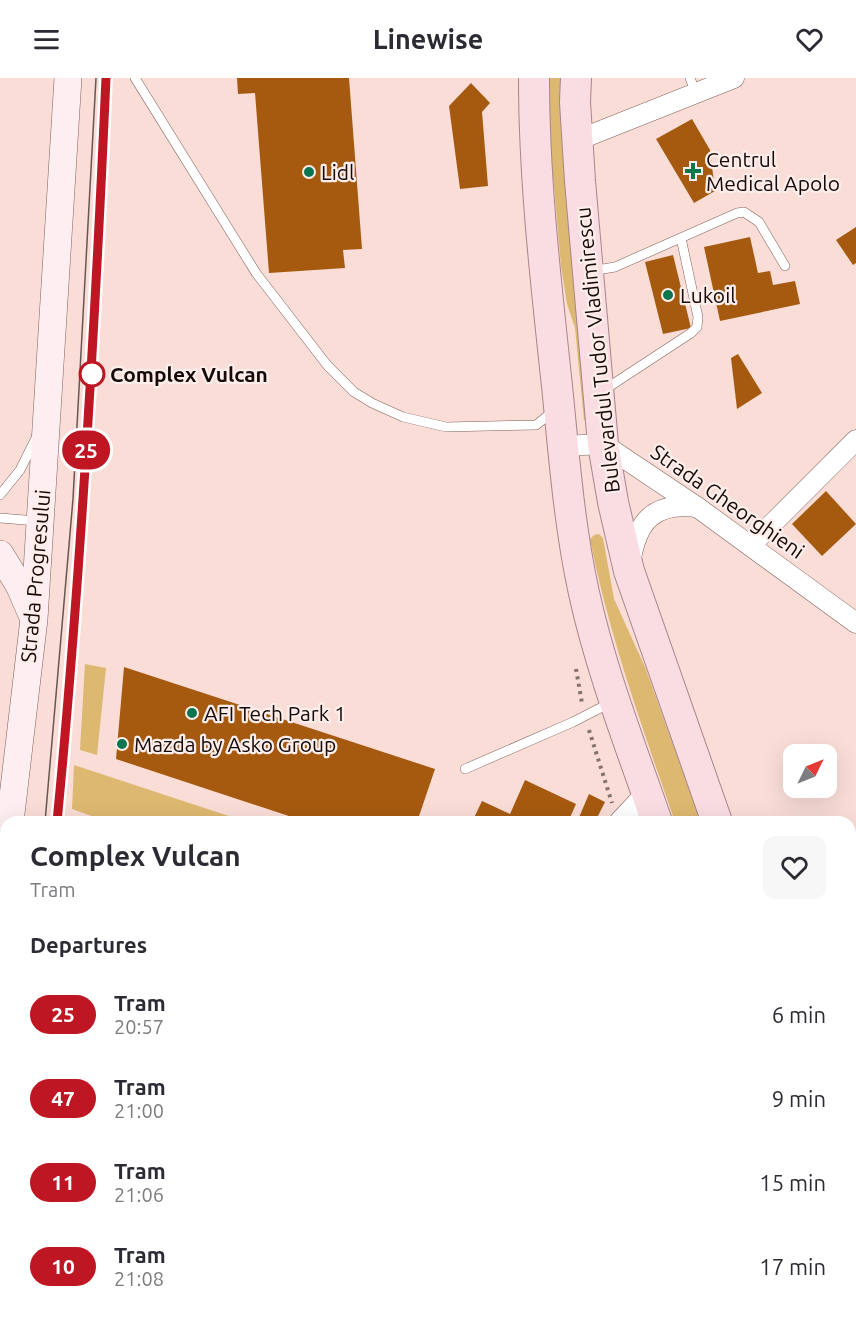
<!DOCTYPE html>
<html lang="en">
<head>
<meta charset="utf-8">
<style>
	body { margin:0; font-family:Ubuntu,sans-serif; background:#f7f7f7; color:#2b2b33; height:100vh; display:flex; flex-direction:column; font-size:22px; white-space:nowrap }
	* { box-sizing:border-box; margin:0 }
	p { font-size:20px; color:#7c7c81 }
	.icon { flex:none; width:33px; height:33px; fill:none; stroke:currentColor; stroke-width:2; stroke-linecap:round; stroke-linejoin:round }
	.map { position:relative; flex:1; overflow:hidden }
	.panel { position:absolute; left:0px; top:738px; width:856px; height:506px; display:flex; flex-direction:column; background:#fff; border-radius:18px 18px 0 0; box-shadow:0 6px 24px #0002 }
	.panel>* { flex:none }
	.badge { padding:0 12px; border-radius:20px; font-size:21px; line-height:39px }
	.needle { width:39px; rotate:47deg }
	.buttons { position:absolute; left:783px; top:666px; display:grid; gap:12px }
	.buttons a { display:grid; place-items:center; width:54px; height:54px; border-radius:12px; background:#fff; box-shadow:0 6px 24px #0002; font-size:30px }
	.map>.badge { position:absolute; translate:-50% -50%; box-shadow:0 0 0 3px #fff }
	h2 { padding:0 30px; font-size:22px; line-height:54px }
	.round { display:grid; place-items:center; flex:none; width:63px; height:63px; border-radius:12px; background:#f7f7f7 }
	.headline { display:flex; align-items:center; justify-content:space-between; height:102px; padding:0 30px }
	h1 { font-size:28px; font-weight:700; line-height:45px }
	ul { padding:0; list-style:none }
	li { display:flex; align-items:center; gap:18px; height:84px; padding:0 30px }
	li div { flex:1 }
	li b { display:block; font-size:22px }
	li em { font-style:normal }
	li .badge { min-width:66px; font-weight:700; text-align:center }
	header { display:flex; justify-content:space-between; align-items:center; height:78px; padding:0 30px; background:#fff; font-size:27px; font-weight:700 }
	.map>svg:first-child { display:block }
	.green { fill:#ddb870 }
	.building { fill:#a65a10 }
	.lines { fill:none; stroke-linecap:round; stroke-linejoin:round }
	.lane-casing { stroke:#7f615b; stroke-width:10 }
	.street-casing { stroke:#7f615b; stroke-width:21 }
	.secondary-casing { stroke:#7f615b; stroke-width:28 }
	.primary-casing { stroke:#a8858b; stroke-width:32 }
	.path { stroke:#85716d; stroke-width:4; stroke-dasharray:3 4.5; stroke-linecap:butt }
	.lane { stroke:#fff; stroke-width:9 }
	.street { stroke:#fff; stroke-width:20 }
	.secondary { stroke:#fdeef1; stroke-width:27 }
	.primary { stroke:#fadde3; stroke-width:30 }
	.tram { stroke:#675652; stroke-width:1.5 }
	.line-casing { stroke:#fff; stroke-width:14 }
	.line { stroke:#be1622; stroke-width:9 }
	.poi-dot { fill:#09764f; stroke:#fdeeeb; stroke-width:2 }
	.stop-dot { fill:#fff; stroke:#be1622; stroke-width:3 }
	.labels { text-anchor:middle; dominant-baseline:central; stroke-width:4.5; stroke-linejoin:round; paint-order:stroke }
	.poi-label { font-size:21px; fill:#150a08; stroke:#fdeeeb; text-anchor:start }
	.street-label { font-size:21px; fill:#150a08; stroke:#fdeeeb }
	.stop-label { font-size:21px; font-weight:bold; fill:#150a08; stroke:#fdeeeb; text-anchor:start }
</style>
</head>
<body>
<header><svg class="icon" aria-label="menu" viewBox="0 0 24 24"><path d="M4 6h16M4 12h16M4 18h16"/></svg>Linewise<svg class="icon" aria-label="heart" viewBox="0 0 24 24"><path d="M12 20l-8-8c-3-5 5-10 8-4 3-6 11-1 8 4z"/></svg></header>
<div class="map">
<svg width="856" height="1243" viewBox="0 0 856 1243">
	<rect width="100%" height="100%" fill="#faddd7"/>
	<!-- green -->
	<g class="green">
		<path d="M 547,0 L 562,0 L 588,343 L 584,342 L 575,250 L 567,226 L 561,188 L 546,19 Z"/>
		<path d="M 599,456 L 603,460 L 614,521 L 645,589 L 701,744 L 675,744 C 643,651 609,558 590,461 L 594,457 Z"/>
		<path d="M 85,586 L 106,590 L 97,677 L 80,672 Z"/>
		<path d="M 74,687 L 247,744 L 108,744 L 72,731 Z"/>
		<path d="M 850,1160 L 856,1175 L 856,1243 L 851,1232 Z"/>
	</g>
	<!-- building -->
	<g class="building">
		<path d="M 237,0 L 349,0 L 362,171 L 343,172 L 345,190 L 269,195 L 255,15 L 238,16 Z"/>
		<path d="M 471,5 L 490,25 L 482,34 L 488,108 L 460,111 L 449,28 Z"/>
		<path d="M 692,41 L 710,72 L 715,113 L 694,125 L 656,61 Z"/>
		<path d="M 856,149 L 856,185 L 853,187 L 836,162 Z"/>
		<path d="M 750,159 L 758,195 L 770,193 L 773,207 L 795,203 L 800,226 L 720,243 L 704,169 Z"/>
		<path d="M 673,177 L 691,250 L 663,256 L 645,184 Z"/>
		<path d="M 738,276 L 762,315 L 737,331 L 731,280 Z"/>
		<path d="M 826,413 L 856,446 L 822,478 L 792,446 Z"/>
		<path d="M 124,589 L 435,691 L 417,744 L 307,744 L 116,681 Z"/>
		<path d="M 525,702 L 576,726 L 568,744 L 472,744 L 482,723 L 510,736 Z"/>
		<path d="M 589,716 L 605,724 L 595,744 L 577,744 Z"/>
		<path d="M 111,1238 L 135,1238 L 133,1243 L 109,1242 Z"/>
		<path d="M 186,1238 L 230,1238 L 229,1243 L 185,1243 Z"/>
		<path d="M 361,1238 L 422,1238 L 421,1243 L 360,1243 Z"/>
		<path d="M 454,1238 L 465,1238 L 483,1243 L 452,1243 Z"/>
		<path d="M 574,1238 L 601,1238 L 600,1243 L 582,1243 L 573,1241 Z"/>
		<path d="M 634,1238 L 647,1238 L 669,1243 L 633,1243 Z"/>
		<path d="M 679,1238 L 711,1238 L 710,1243 L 678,1243 Z"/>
	</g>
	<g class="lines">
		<!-- lane casing -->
		<g class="lane-casing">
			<g id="lane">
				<path d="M 135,0 L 256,195 L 327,287 L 354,314 L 372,325 L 403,339 L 446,349 L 536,347 L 555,332"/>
				<path d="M 690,0 L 696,16"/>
				<path d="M 591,188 L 603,191 L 615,189 L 737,135 L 744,134 L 759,144 L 785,188"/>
				<path d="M 604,312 L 691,255 L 697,249 L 698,239 L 681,160"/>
				<path d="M 0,417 L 20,392 L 36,360"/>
				<path d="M 0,440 L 37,443"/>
				<path d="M 465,691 L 573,644 L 610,625"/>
			</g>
		</g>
		<!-- street casing -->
		<g class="street-casing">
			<g id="street">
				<path d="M 578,62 L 734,0"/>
				<path d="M 563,368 L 603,366 L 697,429 L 856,545"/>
				<path d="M 751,467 L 856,362"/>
				<path d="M 630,485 C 637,443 653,424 697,429"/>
				<path d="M 619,744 L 647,714"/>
				<path d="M 20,1243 L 21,1238"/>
				<path d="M 164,1243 L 165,1238"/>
				<path d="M 513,1243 L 514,1238"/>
				<path d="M 616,1243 L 618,1238"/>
			</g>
		</g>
		<!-- secondary casing -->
		<g class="secondary-casing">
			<g id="secondary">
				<path d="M 0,476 L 19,507 L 33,539"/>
				<path d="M 10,744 L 34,541 L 68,0"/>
				<path d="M 0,845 L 6,785"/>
			</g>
		</g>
		<!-- primary casing -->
		<g class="primary-casing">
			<g id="primary">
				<path d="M 534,0 C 534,103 546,205 557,308 C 564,377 569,447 584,515 C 601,593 631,669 657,744"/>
				<path d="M 576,0 L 575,24 L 580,103 L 603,366 L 613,424 L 629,493 L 717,744"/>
				<path d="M 850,1119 L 856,1134"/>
				<path d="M 832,1238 L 834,1243"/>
			</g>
		</g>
		<!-- path -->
		<g class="path">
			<path d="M 576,591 L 582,625"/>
			<path d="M 589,652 L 612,725"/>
			<path d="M 850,1052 L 856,1067"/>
		</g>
		<!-- lane -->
		<use href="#lane" class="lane"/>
		<!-- street -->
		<use href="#street" class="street"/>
		<!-- secondary -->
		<use href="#secondary" class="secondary"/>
		<!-- primary -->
		<use href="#primary" class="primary"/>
		<!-- tram -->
		<g class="tram">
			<path d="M 45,744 L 73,421 L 96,0"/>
			<path d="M 57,744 C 80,496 94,248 106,0"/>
			<path d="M 0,1189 L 6,1132"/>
			<path d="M 3,1243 L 6,1219"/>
		</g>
	</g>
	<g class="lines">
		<!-- line casing -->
		<g class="line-casing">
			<path id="line" d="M 57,744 C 81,497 95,248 106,0"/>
		</g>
		<!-- line -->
		<use href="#line" class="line"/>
	</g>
	<!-- markers -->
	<g class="poi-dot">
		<path d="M690 84h6v6h6v6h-6v6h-6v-6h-6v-6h6z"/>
		<circle cx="309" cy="94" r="6"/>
		<circle cx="668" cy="217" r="6"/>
		<circle cx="192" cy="635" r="6"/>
		<circle cx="122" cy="666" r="6"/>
	</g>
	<circle class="stop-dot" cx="92" cy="296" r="12"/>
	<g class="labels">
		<!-- poi labels -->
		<g class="poi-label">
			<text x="706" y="81">Centrul<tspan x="706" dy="24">Medical Apolo</tspan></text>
			<text x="321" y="94">Lidl</text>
			<text x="680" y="217">Lukoil</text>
			<text x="204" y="635">AFI Tech Park 1</text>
			<text x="134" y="666">Mazda by Asko Group</text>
		</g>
		<!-- street labels -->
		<g class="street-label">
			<text transform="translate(597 272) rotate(-96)">Bulevardul Tudor Vladimirescu</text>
			<text transform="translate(728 423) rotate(35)">Strada Gheorghieni</text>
			<text transform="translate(35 498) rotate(-85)">Strada Progresului</text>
		</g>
		<!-- stop labels -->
		<g class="stop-label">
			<text x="110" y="296">Complex Vulcan</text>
		</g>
	</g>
</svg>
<div class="buttons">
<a><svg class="needle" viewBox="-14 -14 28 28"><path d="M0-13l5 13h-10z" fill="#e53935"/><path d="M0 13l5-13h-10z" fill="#7c7c81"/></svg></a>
</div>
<b class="badge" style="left:86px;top:372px;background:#be1622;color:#fff">25</b>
<section class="panel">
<div class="headline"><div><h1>Complex Vulcan</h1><p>Tram</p></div><a class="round"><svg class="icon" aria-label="heart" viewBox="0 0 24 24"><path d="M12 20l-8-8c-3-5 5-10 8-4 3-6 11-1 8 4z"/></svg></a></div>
<h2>Departures</h2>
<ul>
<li><span class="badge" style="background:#be1622;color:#fff">25</span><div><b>Tram</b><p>20:57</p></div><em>6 min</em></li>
<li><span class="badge" style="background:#be1622;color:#fff">47</span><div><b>Tram</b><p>21:00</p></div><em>9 min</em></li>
<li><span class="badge" style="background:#be1622;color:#fff">11</span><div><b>Tram</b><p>21:06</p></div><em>15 min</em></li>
<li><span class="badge" style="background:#be1622;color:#fff">10</span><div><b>Tram</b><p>21:08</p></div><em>17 min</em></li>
</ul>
</section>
</div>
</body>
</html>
